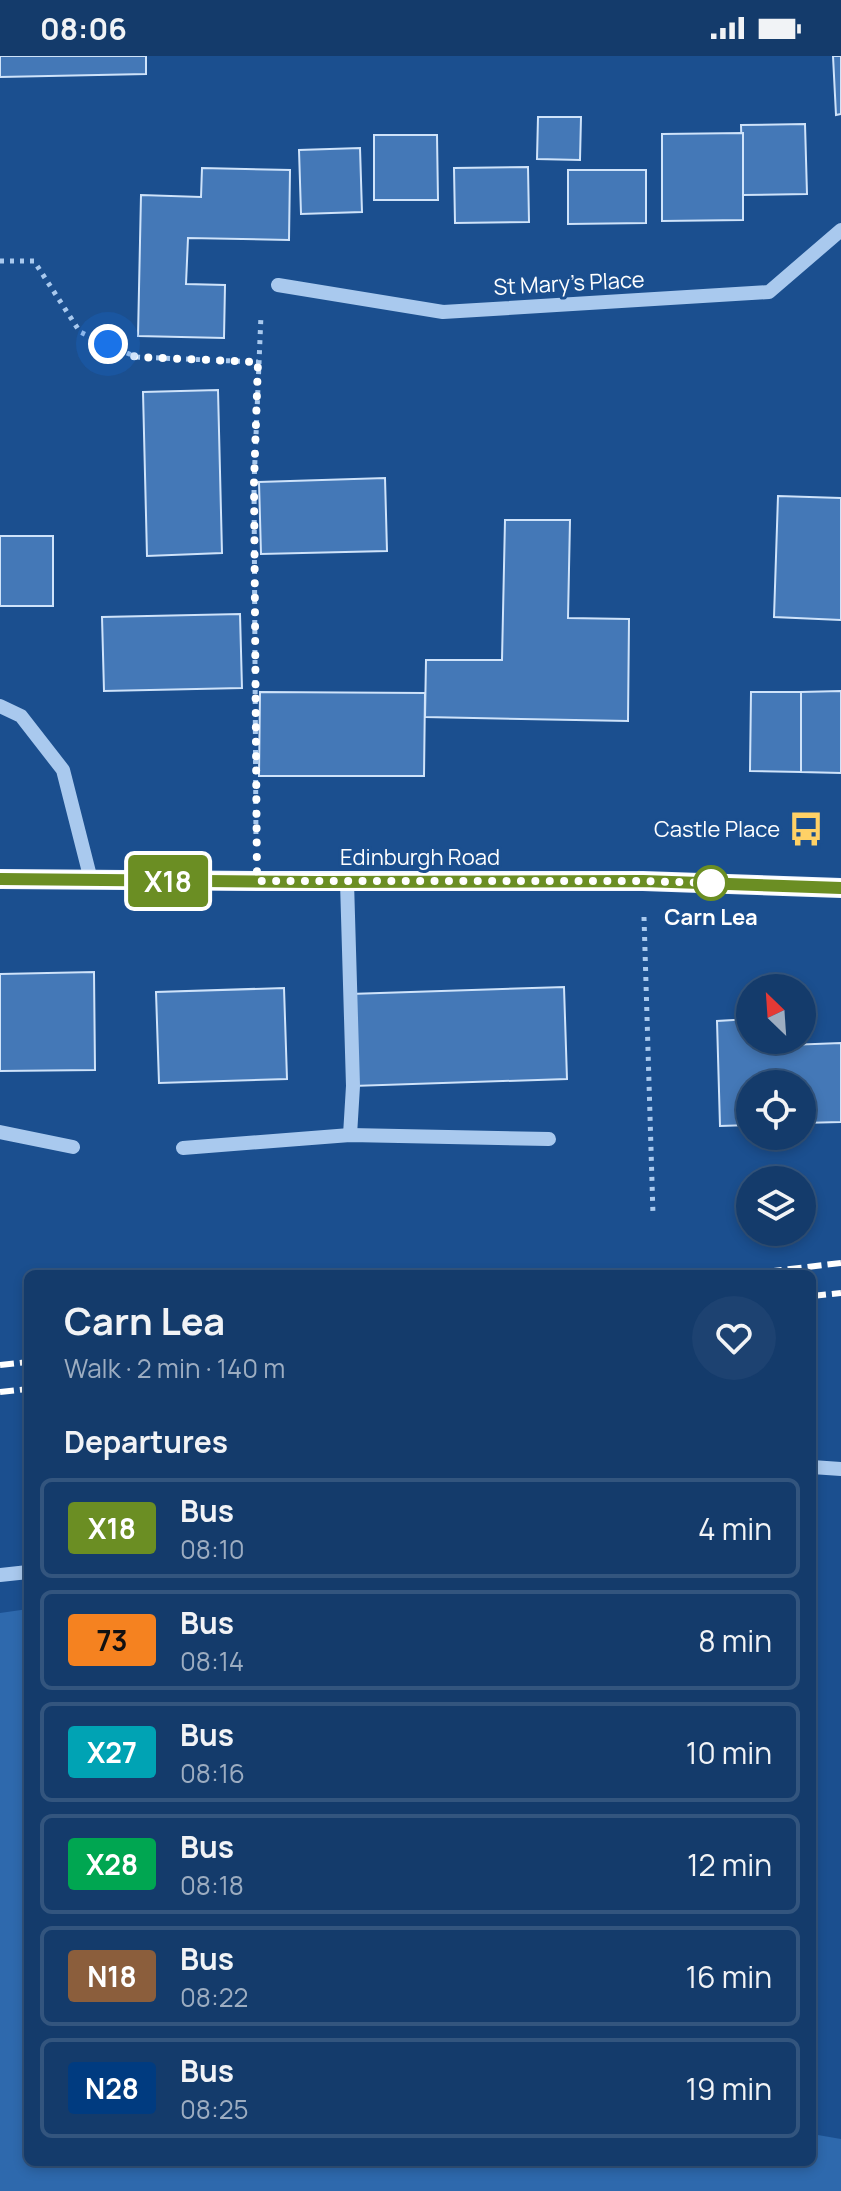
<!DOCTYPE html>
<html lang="en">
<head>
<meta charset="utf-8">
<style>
	body { margin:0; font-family:Manrope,sans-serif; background:#1d4271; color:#f1f3f6; height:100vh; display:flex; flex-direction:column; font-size:30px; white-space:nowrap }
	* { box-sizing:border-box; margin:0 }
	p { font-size:26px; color:#9dadc1 }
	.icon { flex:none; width:44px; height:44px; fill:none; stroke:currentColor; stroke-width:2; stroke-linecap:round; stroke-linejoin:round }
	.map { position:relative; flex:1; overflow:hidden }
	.drawer { position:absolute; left:24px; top:1214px; width:792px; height:896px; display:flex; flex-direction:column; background:#143b6b; border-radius:12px; box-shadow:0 4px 12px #0003,0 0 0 2px #33557e }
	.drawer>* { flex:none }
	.badge { padding:0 16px; border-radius:6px; font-size:28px; line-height:52px }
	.needle { width:52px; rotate:335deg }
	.controls { position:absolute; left:736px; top:918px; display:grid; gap:16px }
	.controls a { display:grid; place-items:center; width:80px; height:80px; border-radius:50%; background:#143b6b; box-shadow:0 4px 12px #0003,0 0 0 2px #33557e; font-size:40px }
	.you { position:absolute; width:40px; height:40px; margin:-20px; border:6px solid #fff; border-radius:50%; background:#1a73e8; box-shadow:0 0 0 12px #1a73e833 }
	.map>.badge { position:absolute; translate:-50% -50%; box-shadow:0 0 0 4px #fff }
	h2 { padding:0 40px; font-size:30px; line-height:72px }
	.round { display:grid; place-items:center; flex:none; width:84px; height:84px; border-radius:42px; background:#1d4271 }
	.overview { display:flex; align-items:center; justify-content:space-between; height:136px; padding:0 40px }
	h1 { font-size:38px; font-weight:700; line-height:60px }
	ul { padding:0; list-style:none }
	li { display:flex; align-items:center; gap:24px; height:100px; margin:0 16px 12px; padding:0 24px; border:4px solid #33557e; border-radius:12px }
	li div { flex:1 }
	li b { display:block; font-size:30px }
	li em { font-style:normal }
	li .badge { min-width:88px; font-weight:700; text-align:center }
	.status { display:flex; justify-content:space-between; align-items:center; height:56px; padding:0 40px; background:#143b6b; direction:ltr }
	.status svg { height:22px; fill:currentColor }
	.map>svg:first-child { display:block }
	.green { fill:#2e69ad }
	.building { fill:#4478b7; stroke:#cfe3fa; stroke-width:2 }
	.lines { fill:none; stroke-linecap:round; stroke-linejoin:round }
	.path { stroke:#a9c9ee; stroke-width:5; stroke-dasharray:4 6; stroke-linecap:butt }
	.minor { stroke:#a9c9ee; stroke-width:14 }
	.major { stroke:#f0f6ff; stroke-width:20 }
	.rail { stroke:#fff; stroke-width:6; stroke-dasharray:14 6; stroke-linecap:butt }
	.line-casing { stroke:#fff; stroke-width:18 }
	.line { stroke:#6b8e23; stroke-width:12 }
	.walk { stroke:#fff; stroke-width:8; stroke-dasharray:0 14.4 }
	.stop-dot { fill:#fff; stroke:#6b8e23; stroke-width:4 }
	.labels { text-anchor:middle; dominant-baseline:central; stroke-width:6; stroke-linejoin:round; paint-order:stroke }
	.street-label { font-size:22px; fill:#fff; stroke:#1b4f8f }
	.poi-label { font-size:22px; fill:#fff; stroke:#1b4f8f; text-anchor:end }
	.stop-label { font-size:22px; font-weight:bold; fill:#fff; stroke:#1b4f8f }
</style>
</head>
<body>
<div class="status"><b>08:06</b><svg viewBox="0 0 49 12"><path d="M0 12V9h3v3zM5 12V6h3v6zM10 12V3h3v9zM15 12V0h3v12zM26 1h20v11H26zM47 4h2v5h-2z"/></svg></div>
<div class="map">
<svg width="841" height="2135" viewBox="0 0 841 2135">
	<rect width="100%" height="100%" fill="#1b4f8f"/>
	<!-- green -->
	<path class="green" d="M 28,1553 L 28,2106 L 812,2106 L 812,2078 L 841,2083 L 841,2135 L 0,2135 L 0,1557 Z"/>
	<!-- building -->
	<g class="building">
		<path d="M 0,0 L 146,0 L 146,18 L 0,21 Z"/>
		<path d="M 833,0 L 841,0 L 841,58 L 836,59 Z"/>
		<path d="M 538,61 L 581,61 L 580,104 L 537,103 Z"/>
		<path d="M 805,68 L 807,138 L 743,139 L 741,69 Z"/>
		<path d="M 743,77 L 743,164 L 662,165 L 662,78 Z"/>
		<path d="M 374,79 L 437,79 L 438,144 L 374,144 Z"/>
		<path d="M 360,92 L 362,156 L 301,158 L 299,94 Z"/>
		<path d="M 528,111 L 529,166 L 455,167 L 454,112 Z"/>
		<path d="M 202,112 L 290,114 L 289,184 L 188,182 L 186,228 L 225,229 L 224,282 L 138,280 L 141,139 L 201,141 Z"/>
		<path d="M 568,114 L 646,114 L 646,167 L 568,168 Z"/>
		<path d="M 218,334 L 222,497 L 147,500 L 143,336 Z"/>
		<path d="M 385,422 L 387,495 L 261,498 L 259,426 Z"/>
		<path d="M 778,440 L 841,442 L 841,564 L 774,561 Z"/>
		<path d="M 505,464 L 570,464 L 568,562 L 629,563 L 628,665 L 425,661 L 426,604 L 502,604 Z"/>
		<rect x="0" y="480" width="53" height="70"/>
		<path d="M 240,558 L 242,632 L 104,635 L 102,561 Z"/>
		<path d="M 841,635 L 841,717 L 801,716 L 801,636 Z"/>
		<path d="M 260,636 L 425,637 L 424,720 L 259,720 Z"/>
		<path d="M 751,636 L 801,636 L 801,716 L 750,715 Z"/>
		<path d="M 94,916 L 95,1014 L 0,1015 L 0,918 Z"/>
		<path d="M 564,931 L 567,1023 L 353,1030 L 350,938 Z"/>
		<path d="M 284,932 L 287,1023 L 159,1027 L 156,936 Z"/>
		<path d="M 750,963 L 750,984 L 789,984 L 789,989 L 841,987 L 841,1066 L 802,1067 L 802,1028 L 750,1028 L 750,1069 L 720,1070 L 717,965 Z"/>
	</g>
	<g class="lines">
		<!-- path -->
		<g class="path">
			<path d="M 0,205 L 34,205 L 80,276 L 136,301 L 258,306"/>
			<path d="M 256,788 L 254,427 L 261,259"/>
			<path d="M 644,861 L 653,1159"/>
		</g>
		<!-- minor -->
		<g class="minor">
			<path d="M 278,229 L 443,256 L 769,236 L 841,174"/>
			<path d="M 0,650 L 21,660 L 63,714 L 91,824"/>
			<path d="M 347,826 L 353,1030 L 350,1079"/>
			<path d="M 0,1076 L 73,1091"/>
			<path d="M 183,1092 L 350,1079 L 549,1083"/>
			<path d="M 812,1411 L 841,1413"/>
			<path d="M 0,1519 L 28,1516"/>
		</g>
		<!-- major -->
		<path class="major" d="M 0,823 L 257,825 L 643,825 L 841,832"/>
		<!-- rail -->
		<g class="rail">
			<path d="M 748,1218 L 841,1207"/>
			<path d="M 812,1240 L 841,1237"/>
			<path d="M 0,1309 L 28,1306"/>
			<path d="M 0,1336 L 28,1333"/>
		</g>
	</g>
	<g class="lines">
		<!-- line casing -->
		<g class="line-casing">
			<path id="line" d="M 0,823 L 317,826 L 643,825 L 841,832"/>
		</g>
		<!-- line -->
		<use href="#line" class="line"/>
		<!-- walk -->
		<path class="walk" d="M 108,288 L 136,301 L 258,306 L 254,427 L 257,825 L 643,825 L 711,827"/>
	</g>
	<!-- icons -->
	<defs>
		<g id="bus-bare" transform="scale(2.76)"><path d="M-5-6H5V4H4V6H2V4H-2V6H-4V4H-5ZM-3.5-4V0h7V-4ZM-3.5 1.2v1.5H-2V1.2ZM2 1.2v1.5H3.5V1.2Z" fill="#ffd166" stroke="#1b4f8f" stroke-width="2.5" paint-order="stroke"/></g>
	</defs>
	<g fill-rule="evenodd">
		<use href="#bus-bare" x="806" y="773"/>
	</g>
	<!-- markers -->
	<circle class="stop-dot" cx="711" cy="827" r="16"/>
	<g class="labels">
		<!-- street labels -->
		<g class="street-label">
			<text transform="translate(569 227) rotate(-3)">St Mary's Place</text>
			<text x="420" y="801">Edinburgh Road</text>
		</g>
		<!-- poi labels -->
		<g class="poi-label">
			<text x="780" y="773">Castle Place</text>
		</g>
		<!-- stop labels -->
		<g class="stop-label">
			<text x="711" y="861">Carn Lea</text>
		</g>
	</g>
</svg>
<div class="controls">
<a><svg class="needle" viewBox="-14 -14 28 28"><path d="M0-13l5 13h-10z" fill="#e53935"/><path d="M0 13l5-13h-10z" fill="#9dadc1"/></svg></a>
<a><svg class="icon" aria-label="locate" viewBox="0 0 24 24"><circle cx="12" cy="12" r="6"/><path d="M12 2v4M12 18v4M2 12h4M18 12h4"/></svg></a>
<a><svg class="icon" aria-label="layers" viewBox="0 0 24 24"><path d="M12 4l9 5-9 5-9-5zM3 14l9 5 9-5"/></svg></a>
</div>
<div class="you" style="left:108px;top:288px"></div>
<b class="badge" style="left:168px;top:825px;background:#6b8e23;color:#fff">X18</b>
<section class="drawer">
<div class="overview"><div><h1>Carn Lea</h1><p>Walk · 2 min · 140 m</p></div><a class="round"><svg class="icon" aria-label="heart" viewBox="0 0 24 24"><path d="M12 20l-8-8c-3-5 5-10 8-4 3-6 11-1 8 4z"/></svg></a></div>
<h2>Departures</h2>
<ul>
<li><span class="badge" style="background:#6b8e23;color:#fff">X18</span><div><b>Bus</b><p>08:10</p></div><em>4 min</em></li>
<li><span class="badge" style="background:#f58220;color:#111">73</span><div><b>Bus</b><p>08:14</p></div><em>8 min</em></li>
<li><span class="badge" style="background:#00a3b4;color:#fff">X27</span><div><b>Bus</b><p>08:16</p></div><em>10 min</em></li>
<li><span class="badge" style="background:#00a651;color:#fff">X28</span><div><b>Bus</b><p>08:18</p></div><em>12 min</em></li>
<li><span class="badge" style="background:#8b5e3c;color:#fff">N18</span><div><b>Bus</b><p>08:22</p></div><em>16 min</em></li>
<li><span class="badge" style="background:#003b80;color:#fff">N28</span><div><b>Bus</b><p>08:25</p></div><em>19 min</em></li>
</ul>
</section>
</div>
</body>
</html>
